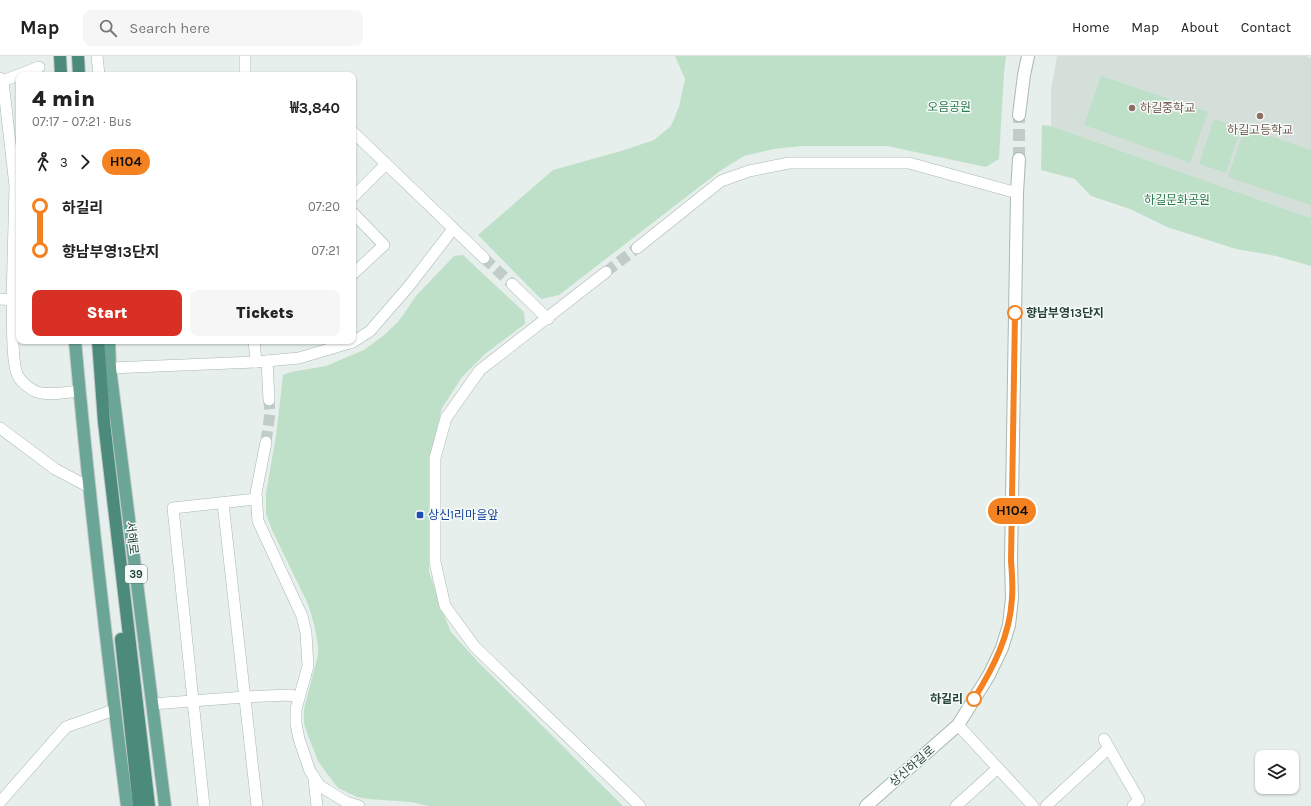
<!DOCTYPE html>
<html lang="en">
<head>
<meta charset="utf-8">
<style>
	body { margin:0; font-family:Karla,"Noto Sans KR",sans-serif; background:#f6f6f6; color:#222; height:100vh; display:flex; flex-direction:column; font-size:15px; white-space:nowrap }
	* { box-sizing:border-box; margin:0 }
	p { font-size:13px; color:#767676 }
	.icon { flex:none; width:22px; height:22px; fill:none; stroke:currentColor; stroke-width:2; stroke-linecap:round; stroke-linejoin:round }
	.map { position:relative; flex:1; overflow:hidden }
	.side { position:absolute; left:16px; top:16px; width:340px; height:272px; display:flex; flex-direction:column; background:#fff; border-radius:8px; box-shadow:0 1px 3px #0004 }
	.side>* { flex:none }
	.badge { padding:0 8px; border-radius:13px; font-size:14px; line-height:26px }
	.fabs { position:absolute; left:1255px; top:694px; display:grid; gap:8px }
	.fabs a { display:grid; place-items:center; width:44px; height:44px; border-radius:8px; background:#fff; box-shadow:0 1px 3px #0004; font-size:20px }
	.map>.badge { position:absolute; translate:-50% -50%; box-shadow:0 0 0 2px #fff }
	.legs { display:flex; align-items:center; gap:6px; height:44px; padding:0 16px; font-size:13px }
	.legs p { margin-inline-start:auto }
	.overview { display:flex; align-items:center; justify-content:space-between; height:68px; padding:0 16px }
	h1 { font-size:22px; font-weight:800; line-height:30px }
	.button { display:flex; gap:8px; margin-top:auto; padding:8px 16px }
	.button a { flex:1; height:46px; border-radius:8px; background:#d93025; color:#fff; font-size:16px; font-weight:800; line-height:46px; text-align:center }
	.button a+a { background:#f6f6f6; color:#222 }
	ul { padding:0 16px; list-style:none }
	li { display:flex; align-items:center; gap:14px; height:44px; font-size:15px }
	li i { display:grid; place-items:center; width:6px; height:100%; margin:0 5px; background:currentColor }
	li i::after { content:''; width:10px; height:10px; margin:-5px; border:3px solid; border-radius:50%; background:#fff }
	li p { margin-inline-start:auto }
	li:first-child i { background:linear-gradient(#0000 50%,currentColor 0) }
	li:last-child i { background:linear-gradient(currentColor 50%,#0000 0) }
	header { display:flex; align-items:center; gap:24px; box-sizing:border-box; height:56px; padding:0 20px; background:#fff; border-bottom:1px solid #e0e0e0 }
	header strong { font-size:19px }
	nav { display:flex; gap:22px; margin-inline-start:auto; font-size:14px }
	.search { width:280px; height:36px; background:#f6f6f6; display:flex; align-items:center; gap:10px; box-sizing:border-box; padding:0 14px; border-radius:8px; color:#767676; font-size:15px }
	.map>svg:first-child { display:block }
	.built { fill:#d4dfda }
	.green { fill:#bfe0c8 }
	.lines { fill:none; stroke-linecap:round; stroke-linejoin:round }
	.minor-tunnel { stroke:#bfccc8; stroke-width:11; stroke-dasharray:11 5.5; stroke-linecap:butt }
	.tertiary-tunnel { stroke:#bfccc8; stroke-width:12; stroke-dasharray:12 6; stroke-linecap:butt }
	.minor-casing { stroke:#a8b8b2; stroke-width:12 }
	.tertiary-casing { stroke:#a8b8b2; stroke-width:14 }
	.primary-casing { stroke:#c2cac8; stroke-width:14 }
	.trunk-casing { stroke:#c2cac8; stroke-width:14 }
	.minor { stroke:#fff; stroke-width:11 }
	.tertiary { stroke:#fff; stroke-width:12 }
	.primary { stroke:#6aa596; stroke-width:12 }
	.trunk { stroke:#4c8a7c; stroke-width:12 }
	.line-1-casing { stroke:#fff; stroke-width:9 }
	.line-1 { stroke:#f58220; stroke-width:6 }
	.education-dot { fill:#8d6e63; stroke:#f7fbf9; stroke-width:1.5 }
	.stop-1-dot { fill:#fff; stroke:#f58220; stroke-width:2 }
	.transit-dot { fill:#1a4fb4; stroke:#f7fbf9; stroke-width:1.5 }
	.labels { text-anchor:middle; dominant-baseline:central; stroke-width:3; stroke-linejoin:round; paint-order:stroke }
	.shield { fill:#f7fbf9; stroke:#637a73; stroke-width:1 }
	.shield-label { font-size:11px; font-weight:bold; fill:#24423a }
	.park-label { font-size:12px; fill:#2d7a4b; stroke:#f7fbf9 }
	.education-label { font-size:12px; fill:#785e54; stroke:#f7fbf9; text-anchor:start }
	.stop-label { font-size:12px; font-weight:bold; fill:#24423a; stroke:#f7fbf9; text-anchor:start }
	.transit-label { font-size:12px; fill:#164399; stroke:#f7fbf9; text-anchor:start }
	.street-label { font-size:12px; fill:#24423a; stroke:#f7fbf9 }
</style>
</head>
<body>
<header>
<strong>Map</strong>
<div class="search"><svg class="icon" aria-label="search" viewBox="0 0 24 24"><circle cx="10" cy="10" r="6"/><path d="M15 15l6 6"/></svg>Search here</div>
<nav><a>Home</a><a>Map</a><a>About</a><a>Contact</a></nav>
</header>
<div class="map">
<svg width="1311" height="750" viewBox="0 0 1311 750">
	<rect width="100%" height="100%" fill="#e6efeb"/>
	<!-- built -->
	<path class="built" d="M 1057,0 L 1306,0 L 1311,2 L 1311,162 L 1051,70 L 1051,34 Z"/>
	<!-- green -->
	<g class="green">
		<path d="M 675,0 L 1006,0 L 1004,17 L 999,103 L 986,111 L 887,90 L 802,90 L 774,93 L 744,100 L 720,115 L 559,239 L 541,243 L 478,179 L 553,114 L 621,95 L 654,84 L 671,70 L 679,51 L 685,23 Z"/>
		<path d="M 1101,20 L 1208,56 L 1190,107 L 1084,69 Z"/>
		<path d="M 1214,63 L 1241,72 L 1226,117 L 1199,108 Z"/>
		<path d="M 1042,69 L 1051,70 L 1311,162 L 1311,210 L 1276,200 L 1236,193 L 1167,171 L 1130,153 L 1091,140 L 1075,123 L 1041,114 Z"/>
		<path d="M 1245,72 L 1311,94 L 1311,149 L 1228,121 Z"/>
		<path d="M 463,199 L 524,256 L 525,268 L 485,298 L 462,321 L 442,352 L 431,397 L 429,515 L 441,552 L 451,576 L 479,607 L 623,750 L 429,750 L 411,746 L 369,743 L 357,741 L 338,732 L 328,719 L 318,705 L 307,677 L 304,667 L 304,653 L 318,599 L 318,590 L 314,568 L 308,548 L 272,474 L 266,458 L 266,437 L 276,380 L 283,319 L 291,316 L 326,310 L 364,294 L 383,280 L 397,267 L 406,255 L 415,241 L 454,200 Z"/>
	</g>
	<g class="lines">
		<!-- minor-tunnel -->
		<g class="minor-tunnel">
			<path d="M 484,202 L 512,228"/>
			<path d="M 606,216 L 637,192"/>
			<path d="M 266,386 L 270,357 L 269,344"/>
		</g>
		<!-- tertiary-tunnel -->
		<path class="tertiary-tunnel" d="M 1019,103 L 1019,59"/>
		<!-- minor casing -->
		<g class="minor-casing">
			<g id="minor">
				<path d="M 97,0 L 99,19"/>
				<path d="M 245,0 L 245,19"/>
				<path d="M 0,22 L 3,25 L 15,130 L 12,244 L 0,243"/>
				<path d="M 0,26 L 39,11"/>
				<path d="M 353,76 L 484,202"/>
				<path d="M 353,141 L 386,108"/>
				<path d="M 353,157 L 384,189 L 353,218"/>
				<path d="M 637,192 L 721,125 L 749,115 L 789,107 L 909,107 L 1017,137"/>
				<path d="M 606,216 L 480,314 L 446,362 L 435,402 L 435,506 L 445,550 L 475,591 L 640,750"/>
				<path d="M 512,228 L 548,263"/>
				<path d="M 12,244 C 13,260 11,308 18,320 C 21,326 30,333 37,336 C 50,340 66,336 80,335"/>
				<path d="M 254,285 L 256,306"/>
				<path d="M 267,305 L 269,344"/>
				<path d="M 110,312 L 256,306 L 299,302 L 353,286 L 370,275 L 409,230 L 453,173"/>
				<path d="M 0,372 L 55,413 L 89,431"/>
				<path d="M 266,386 L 256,437 L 258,465 L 302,560 L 306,577 L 308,610 L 296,653 L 296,668 L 299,683 L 310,715 L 320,730 L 346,746 L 359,750"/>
				<path d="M 223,447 L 257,750"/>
				<path d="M 152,648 L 245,641 L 289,639 L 299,641"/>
				<path d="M 958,669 L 1033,750"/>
				<path d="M 1109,692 L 1139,744 L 1133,750"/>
				<path d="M 314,723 L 317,750"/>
				<path d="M 0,746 L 66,671 L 114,654"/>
				<path d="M 204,750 L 173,452 L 256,443"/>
				<path d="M 956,750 L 998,712"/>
				<path d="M 1046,750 L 1109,692 L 1104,683"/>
			</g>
		</g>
		<!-- tertiary casing -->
		<g class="tertiary-casing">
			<g id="tertiary">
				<path d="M 1019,59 L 1024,19 L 1028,0"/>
				<path d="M 866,750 L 958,669 L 989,619 L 1002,592 L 1009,569 L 1012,542 L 1011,505 L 1017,137 L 1019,103"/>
			</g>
		</g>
		<!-- primary casing -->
		<g class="primary-casing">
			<g id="primary">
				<path d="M 75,285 C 89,440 107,595 127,750"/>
				<path d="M 109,285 L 110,312 L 165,750"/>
			</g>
		</g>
		<!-- trunk casing -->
		<g class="trunk-casing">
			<g id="trunk">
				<path d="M 60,0 L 61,19"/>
				<path d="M 78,0 L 79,19"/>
				<path d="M 98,285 L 104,366 L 149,750"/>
				<path d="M 121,583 L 139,750"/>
			</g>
		</g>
		<!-- minor -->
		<use href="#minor" class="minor"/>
		<!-- tertiary -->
		<use href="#tertiary" class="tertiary"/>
		<!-- primary -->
		<use href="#primary" class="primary"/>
		<!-- trunk -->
		<use href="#trunk" class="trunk"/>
	</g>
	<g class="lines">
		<!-- line-1 casing -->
		<g class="line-1-casing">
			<path id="line-1" d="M 974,643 C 993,612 1010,580 1012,542 C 1013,530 1012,517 1011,505 L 1015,257"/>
		</g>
		<!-- line-1 -->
		<use href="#line-1" class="line-1"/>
	</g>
	<!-- markers -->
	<g class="education-dot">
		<circle cx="1132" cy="52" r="4"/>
		<circle cx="1260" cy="60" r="4"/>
	</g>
	<g class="stop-1-dot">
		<circle cx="1015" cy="257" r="7"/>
		<circle cx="974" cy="643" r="7"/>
	</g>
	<rect class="transit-dot" x="416" y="455" width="8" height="8" rx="2"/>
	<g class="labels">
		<!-- shield labels -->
		<rect class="shield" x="125" y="509" width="22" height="18" rx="3"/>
		<g class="shield-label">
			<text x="136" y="518">39</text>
		</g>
		<!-- park labels -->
		<g class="park-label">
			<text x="949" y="51">오음공원</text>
			<text x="1177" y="144">하길문화공원</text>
		</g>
		<!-- education labels -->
		<g class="education-label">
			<text x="1140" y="52">하길중학교</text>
			<text x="1260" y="74" text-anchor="middle">하길고등학교</text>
		</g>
		<!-- stop labels -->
		<g class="stop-label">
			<text x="1026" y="257">향남부영13단지</text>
			<text x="963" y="643" text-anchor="end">하길리</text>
		</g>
		<!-- transit labels -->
		<g class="transit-label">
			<text x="428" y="459">상신1리마을앞</text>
		</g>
		<!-- street labels -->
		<g class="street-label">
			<text transform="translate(132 482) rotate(83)">서해로</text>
			<text transform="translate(912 710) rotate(-41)">상신하길로</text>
		</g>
	</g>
</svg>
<div class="fabs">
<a><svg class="icon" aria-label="layers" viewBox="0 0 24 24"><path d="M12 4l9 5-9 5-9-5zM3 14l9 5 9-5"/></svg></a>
</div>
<b class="badge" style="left:1012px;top:455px;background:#f58220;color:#111">H104</b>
<section class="side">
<div class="overview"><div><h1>4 min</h1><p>07:17 – 07:21 · Bus</p></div><b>₩3,840</b></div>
<div class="legs"><svg class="icon" aria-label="walk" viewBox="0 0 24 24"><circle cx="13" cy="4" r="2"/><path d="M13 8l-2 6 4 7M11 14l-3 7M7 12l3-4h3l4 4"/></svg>3<svg class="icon" aria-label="forward" viewBox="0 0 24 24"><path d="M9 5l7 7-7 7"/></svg><b class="badge" style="background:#f58220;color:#111">H104</b></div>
<ul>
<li><i style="color:#f58220"></i><b>하길리</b><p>07:20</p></li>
<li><i style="color:#f58220"></i><b>향남부영13단지</b><p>07:21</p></li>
</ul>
<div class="button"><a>Start</a><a>Tickets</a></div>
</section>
</div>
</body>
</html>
